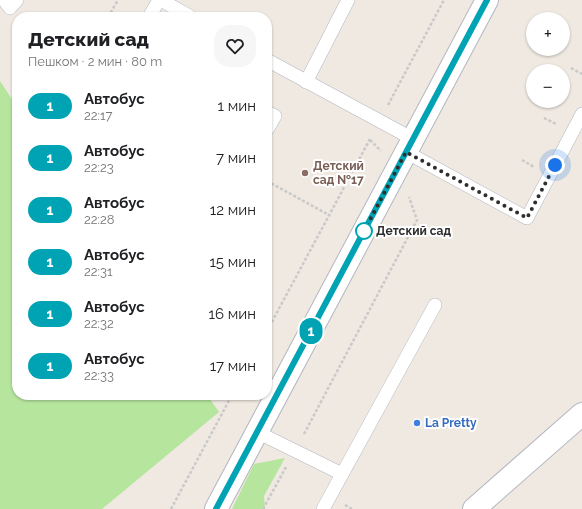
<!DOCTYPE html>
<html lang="ru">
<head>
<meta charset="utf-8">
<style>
	body { margin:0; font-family:Raleway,sans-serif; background:#f6f6f6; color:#202124; height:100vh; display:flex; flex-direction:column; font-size:15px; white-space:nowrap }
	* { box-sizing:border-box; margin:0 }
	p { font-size:13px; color:#757577 }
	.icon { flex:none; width:22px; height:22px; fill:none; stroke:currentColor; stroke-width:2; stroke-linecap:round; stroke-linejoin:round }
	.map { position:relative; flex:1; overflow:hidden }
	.drawer { position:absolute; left:12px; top:12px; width:260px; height:388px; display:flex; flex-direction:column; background:#fff; border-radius:16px; box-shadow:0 1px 3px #0004 }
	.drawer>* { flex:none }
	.badge { padding:0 8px; border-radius:13px; font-size:14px; line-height:26px }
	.buttons { position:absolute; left:526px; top:12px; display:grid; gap:8px }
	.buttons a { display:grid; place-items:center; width:44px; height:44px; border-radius:50%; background:#fff; box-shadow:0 1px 3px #0004; font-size:20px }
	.you { position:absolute; width:20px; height:20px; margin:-10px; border:3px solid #fff; border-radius:50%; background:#1a73e8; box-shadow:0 0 0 6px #1a73e833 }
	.map>.badge { position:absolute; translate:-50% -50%; box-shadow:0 0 0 2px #fff }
	.round { display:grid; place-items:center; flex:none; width:42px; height:42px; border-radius:16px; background:#f6f6f6 }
	.overview { display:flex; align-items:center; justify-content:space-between; height:68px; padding:0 16px }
	h1 { font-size:19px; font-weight:800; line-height:30px }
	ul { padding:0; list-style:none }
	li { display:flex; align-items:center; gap:12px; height:52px; padding:0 16px }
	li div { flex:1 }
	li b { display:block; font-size:15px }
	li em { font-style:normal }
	li .badge { min-width:44px; font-weight:700; text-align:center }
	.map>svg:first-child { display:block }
	.green { fill:#b6e59e }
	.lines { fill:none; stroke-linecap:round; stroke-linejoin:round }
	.service-casing { stroke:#b4b7c1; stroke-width:14 }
	.minor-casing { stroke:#b4b7c1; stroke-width:24 }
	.path { stroke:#c9c9c9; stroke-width:2.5; stroke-dasharray:3 2; stroke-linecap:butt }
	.service { stroke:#fff; stroke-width:13 }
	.minor { stroke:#fff; stroke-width:22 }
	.line-casing { stroke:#fff; stroke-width:9 }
	.line { stroke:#00a3b4; stroke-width:6 }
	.walk { stroke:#2e2e2e; stroke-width:4; stroke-dasharray:0 7.2 }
	.education-dot { fill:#8d6e63; stroke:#fff; stroke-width:1.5 }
	.stop-dot { fill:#fff; stroke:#00a3b4; stroke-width:2 }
	.shop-dot { fill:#3f7fe0; stroke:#fff; stroke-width:1.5 }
	.labels { text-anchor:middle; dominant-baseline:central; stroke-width:4; stroke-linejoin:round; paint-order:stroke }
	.education-label { font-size:12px; font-weight:bold; fill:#785e54; stroke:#fff; text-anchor:start }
	.stop-label { font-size:12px; font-weight:bold; fill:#2e2e2e; stroke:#fff; text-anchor:start }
	.shop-label { font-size:12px; font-weight:bold; fill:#366cbe; stroke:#fff; text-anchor:start }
</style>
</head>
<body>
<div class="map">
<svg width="582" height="509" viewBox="0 0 582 509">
	<rect width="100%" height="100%" fill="#efe9e1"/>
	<!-- green -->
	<g class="green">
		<path d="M 0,81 L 17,107 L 17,395 L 207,395 L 219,412 L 102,509 L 0,509 Z"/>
		<path d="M 285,458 L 264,496 L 265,509 L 232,509 L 254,464 Z"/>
	</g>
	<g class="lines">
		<!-- service casing -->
		<g class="service-casing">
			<g id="service">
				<path d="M 4,0 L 10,8 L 17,0"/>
				<path d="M 161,0 L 191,17"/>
				<path d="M 149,17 L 159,0"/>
				<path d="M 267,60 L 413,139"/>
				<path d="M 306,82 L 348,0"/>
				<path d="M 267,112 L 275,116 L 267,130"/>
				<path d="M 406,152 L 527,218 L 582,114"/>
				<path d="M 257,432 L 342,474"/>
				<path d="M 323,509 L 435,305"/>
			</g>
		</g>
		<!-- minor casing -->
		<g class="minor-casing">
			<g id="minor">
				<path d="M 216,509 L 487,0"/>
				<path d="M 474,509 L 582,414"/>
			</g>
		</g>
		<!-- path -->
		<g class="path">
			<path d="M 108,17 L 118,0"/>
			<path d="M 571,68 L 582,74"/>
			<path d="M 388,105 L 444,0"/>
			<path d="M 544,118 L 556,124"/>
			<path d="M 370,140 L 381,151"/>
			<path d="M 522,160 L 534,167"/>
			<path d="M 267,181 L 329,215"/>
			<path d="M 267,331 L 370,139"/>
			<path d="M 304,434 L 417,220 L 409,197"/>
			<path d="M 345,505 L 352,509"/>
			<path d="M 171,509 L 232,395"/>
			<path d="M 263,509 L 286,467"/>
		</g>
		<!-- service -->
		<use href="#service" class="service"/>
		<!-- minor -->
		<use href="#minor" class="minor"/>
	</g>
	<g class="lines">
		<!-- line casing -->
		<g class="line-casing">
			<path id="line" d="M 216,509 L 487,0"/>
		</g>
		<!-- line -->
		<use href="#line" class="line"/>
		<!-- walk -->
		<path class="walk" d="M 364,231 L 406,152 L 527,218 L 555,165"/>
	</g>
	<!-- markers -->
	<circle class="education-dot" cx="305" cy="173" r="4"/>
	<circle class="stop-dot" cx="364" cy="231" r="8"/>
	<circle class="shop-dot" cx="417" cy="423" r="4"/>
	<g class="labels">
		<!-- education labels -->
		<g class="education-label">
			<text x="313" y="166">Детский<tspan x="313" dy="14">сад №17</tspan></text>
		</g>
		<!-- stop labels -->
		<g class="stop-label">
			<text x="376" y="231">Детский сад</text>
		</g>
		<!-- shop labels -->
		<g class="shop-label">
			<text x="425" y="423">La Pretty</text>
		</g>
	</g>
</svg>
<div class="buttons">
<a>+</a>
<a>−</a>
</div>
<div class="you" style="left:555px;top:165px"></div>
<b class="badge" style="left:311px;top:331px;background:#00a3b4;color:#fff">1</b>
<section class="drawer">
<div class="overview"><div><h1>Детский сад</h1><p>Пешком · 2 мин · 80 m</p></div><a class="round"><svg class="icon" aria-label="heart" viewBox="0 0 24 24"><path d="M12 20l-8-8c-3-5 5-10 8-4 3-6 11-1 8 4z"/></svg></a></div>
<ul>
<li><span class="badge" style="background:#00a3b4;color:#fff">1</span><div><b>Автобус</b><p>22:17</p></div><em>1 мин</em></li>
<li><span class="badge" style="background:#00a3b4;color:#fff">1</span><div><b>Автобус</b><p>22:23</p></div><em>7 мин</em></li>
<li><span class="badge" style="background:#00a3b4;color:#fff">1</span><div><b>Автобус</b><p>22:28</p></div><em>12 мин</em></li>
<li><span class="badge" style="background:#00a3b4;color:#fff">1</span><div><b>Автобус</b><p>22:31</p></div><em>15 мин</em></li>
<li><span class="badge" style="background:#00a3b4;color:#fff">1</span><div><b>Автобус</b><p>22:32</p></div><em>16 мин</em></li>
<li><span class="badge" style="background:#00a3b4;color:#fff">1</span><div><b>Автобус</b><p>22:33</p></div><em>17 мин</em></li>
</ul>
</section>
</div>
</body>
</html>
